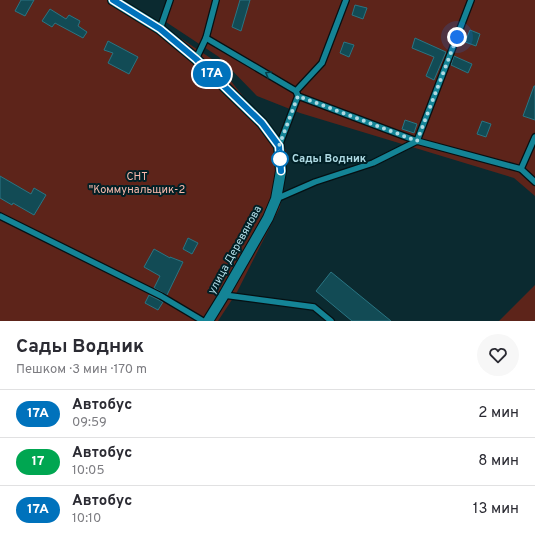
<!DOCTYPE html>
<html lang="ru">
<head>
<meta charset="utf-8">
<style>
	body { margin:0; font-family:Overpass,sans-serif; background:#f7f7f7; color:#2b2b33; height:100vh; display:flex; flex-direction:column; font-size:15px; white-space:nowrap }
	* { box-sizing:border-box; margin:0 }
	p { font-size:13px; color:#7c7c81 }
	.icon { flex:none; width:22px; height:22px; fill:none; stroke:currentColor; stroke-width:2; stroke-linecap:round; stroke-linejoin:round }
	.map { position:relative; height:321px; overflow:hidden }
	.details { display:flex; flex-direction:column; background:#fff; flex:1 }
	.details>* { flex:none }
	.badge { padding:0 8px; border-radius:13px; font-size:14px; line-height:26px }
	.you { position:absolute; width:20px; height:20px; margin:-10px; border:3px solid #fff; border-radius:50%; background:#1a73e8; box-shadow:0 0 0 6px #1a73e833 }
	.map>.badge { position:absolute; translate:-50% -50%; box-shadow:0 0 0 2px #fff }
	.round { display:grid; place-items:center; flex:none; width:42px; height:42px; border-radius:21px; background:#f7f7f7 }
	.overview { display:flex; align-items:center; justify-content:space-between; height:68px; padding:0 16px }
	h1 { font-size:19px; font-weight:700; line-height:30px }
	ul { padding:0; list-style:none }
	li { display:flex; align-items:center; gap:12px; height:48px; padding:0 16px; border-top:1px solid #e1e1e2 }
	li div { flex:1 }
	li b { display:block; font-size:15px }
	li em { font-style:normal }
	li .badge { min-width:44px; font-weight:700; text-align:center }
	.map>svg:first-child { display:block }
	.green { fill:#5d241a }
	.building { fill:#124b55; stroke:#2a7583 }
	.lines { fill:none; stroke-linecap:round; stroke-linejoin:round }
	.lane-casing { stroke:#051013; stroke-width:8 }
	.street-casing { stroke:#051013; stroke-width:12 }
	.lane { stroke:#148496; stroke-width:5.5 }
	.street { stroke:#148496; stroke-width:10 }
	.oneway { stroke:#073e48 }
	.line-casing { stroke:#fff; stroke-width:9 }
	.line { stroke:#0072bc; stroke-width:6 }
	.walk { stroke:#afdae3; stroke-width:4; stroke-dasharray:0 7.2 }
	.stop-dot { fill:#fff; stroke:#0072bc; stroke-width:2 }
	.labels { text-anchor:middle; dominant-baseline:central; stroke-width:4; stroke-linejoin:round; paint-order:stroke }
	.stop-label { font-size:11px; font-weight:bold; fill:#afdae3; stroke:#012026; text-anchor:start }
	.park-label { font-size:11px; fill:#f8b9ac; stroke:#012026 }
	.street-label { font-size:11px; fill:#afdae3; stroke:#012026 }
</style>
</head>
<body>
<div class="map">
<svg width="535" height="321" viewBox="0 0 535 321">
	<rect width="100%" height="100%" fill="#0b2a30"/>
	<!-- green -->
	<g class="green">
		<path d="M 0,0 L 107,0 L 159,24 L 215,61 L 286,150 L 280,207 L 237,292 L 218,321 L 0,321 Z"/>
		<path d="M 172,0 L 535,0 L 535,196 L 514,178 L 300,113 L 257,96 L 219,57 L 166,22 Z"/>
		<path d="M 535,285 L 535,321 L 499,321 Z"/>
	</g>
	<!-- building -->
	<g class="building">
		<path d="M 21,0 L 34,0 L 25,16 L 15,11 Z"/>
		<path d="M 240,0 L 250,0 L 241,31 L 232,27 Z"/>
		<path d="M 355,5 L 367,8 L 363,19 L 352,15 Z"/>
		<path d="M 50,9 L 66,19 L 69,15 L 80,21 L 78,26 L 87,32 L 83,38 L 55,23 L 52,27 L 42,21 Z"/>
		<path d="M 470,30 L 480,34 L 476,46 L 465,42 Z"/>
		<path d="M 415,38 L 446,52 L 434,80 L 426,76 L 434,57 L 412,48 Z"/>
		<path d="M 108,41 L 138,57 L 129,74 L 108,63 L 113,53 L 104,50 Z"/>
		<path d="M 344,42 L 354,45 L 349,57 L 340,53 Z"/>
		<path d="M 454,56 L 472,64 L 468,73 L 451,65 Z"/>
		<path d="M 534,86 L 535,86 L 535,120 L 523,116 Z"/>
		<path d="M 405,120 L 417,124 L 414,133 L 402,129 Z"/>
		<path d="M 482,121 L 491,124 L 486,137 L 477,134 Z"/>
		<path d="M 0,176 L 31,194 L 34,188 L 46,195 L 34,215 L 13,203 L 12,205 L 0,198 Z"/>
		<path d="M 188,238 L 198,243 L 192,254 L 183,249 Z"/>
		<path d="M 154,249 L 170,258 L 170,257 L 183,262 L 167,295 L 154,288 L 160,276 L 144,267 Z"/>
		<path d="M 331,272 L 391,321 L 352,321 L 316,291 Z"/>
		<path d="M 149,295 L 163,302 L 158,310 L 145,303 Z"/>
	</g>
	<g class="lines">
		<!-- lane casing -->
		<g class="lane-casing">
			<g id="lane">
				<path d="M 160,29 L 170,0"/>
				<path d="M 206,38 L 296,91 L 298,96"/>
				<path d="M 196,59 L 206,38 L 216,0"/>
				<path d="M 296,91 L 322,63 L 346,0"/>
				<path d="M 279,146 L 298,96 L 417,141 L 471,0"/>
				<path d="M 521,169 L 535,137"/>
				<path d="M 276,199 L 315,182 L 373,163 L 417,141 L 521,169 L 535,182"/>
				<path d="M 0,216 L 161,296 L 203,321"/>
				<path d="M 224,295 L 314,307 L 331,321"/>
			</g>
		</g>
		<!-- street casing -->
		<g class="street-casing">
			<path id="street" d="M 113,0 L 160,29 L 196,59 L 262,123 L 279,146 L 281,171 L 276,199 L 268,218 L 224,295 L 208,321"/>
		</g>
		<!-- lane -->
		<use href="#lane" class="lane"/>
		<!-- street -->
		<use href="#street" class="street"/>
	</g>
	<!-- one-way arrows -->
	<defs><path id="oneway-chevron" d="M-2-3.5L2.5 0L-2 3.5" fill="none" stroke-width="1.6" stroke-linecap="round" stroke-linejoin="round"/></defs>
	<use class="oneway" href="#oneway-chevron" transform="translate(268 74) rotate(-150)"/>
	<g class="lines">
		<!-- line casing -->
		<g class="line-casing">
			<path id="line" d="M 113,0 L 160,29 L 196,59 L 262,123 L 279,146 L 281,171"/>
		</g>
		<!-- line -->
		<use href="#line" class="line"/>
		<!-- walk -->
		<path class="walk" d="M 280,159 L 279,146 L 298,96 L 417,141 L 457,37"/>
	</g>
	<!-- markers -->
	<circle class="stop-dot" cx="280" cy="159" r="8"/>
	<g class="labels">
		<!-- stop labels -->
		<g class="stop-label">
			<text x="292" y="159">Сады Водник</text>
		</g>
		<!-- park labels -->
		<g class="park-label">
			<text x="137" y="177">СНТ<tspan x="137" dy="13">"Коммунальщик-2</tspan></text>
		</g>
		<!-- street labels -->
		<g class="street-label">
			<text transform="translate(235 250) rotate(-61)">улица Деревянова</text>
		</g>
	</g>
</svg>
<div class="you" style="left:457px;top:37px"></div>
<b class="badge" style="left:212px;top:74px;background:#0072bc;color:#fff">17А</b>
</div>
<section class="details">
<div class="overview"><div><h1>Сады Водник</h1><p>Пешком · 3 мин · 170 m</p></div><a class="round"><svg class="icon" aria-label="heart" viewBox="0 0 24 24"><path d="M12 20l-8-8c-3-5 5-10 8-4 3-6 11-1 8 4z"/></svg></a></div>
<ul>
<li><span class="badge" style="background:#0072bc;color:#fff">17А</span><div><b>Автобус</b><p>09:59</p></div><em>2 мин</em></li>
<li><span class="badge" style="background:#00a651;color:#fff">17</span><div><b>Автобус</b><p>10:05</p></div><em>8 мин</em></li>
<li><span class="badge" style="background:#0072bc;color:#fff">17А</span><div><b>Автобус</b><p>10:10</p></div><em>13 мин</em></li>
</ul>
</section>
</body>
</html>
